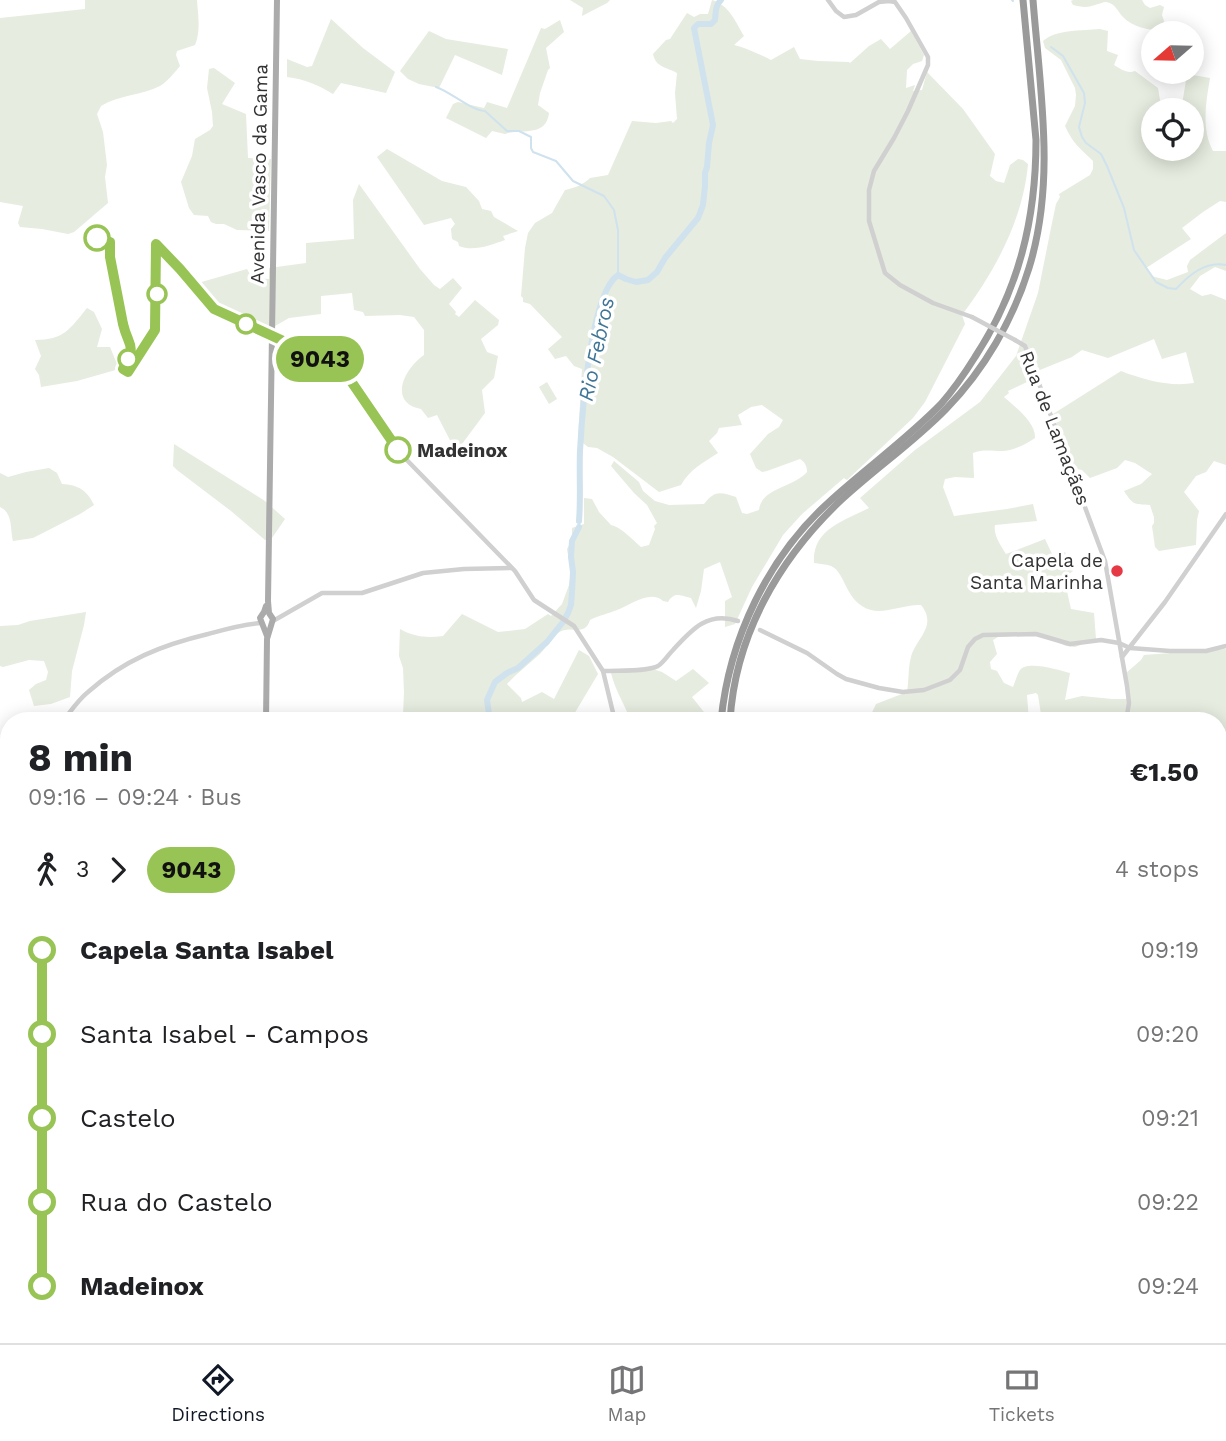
<!DOCTYPE html>
<html lang="en">
<head>
<meta charset="utf-8">
<style>
	body { margin:0; font-family:"Work Sans",sans-serif; background:#f2f2f2; color:#202124; height:100vh; display:flex; flex-direction:column; font-size:26px; white-space:nowrap }
	* { box-sizing:border-box; margin:0 }
	p { font-size:23px; color:#757577 }
	.icon { flex:none; width:38px; height:38px; fill:none; stroke:currentColor; stroke-width:2; stroke-linecap:round; stroke-linejoin:round }
	.map { position:relative; flex:1; overflow:hidden }
	.sheet { position:absolute; left:0px; top:712px; width:1227px; height:632px; display:flex; flex-direction:column; background:#fff; border-radius:28px 28px 0 0; box-shadow:0 4px 18px #0003 }
	.sheet>* { flex:none }
	.badge { padding:0 14px; border-radius:23px; font-size:24px; line-height:46px }
	.needle { width:46px; rotate:250deg }
	.controls { position:absolute; left:1141px; top:21px; display:grid; gap:14px }
	.controls a { display:grid; place-items:center; width:63px; height:63px; border-radius:50%; background:#fff; box-shadow:0 4px 18px #0003; font-size:35px }
	.map>.badge { position:absolute; translate:-50% -50%; box-shadow:0 0 0 4px #fff }
	.legs { display:flex; align-items:center; gap:10px; height:77px; padding:0 28px; font-size:23px }
	.legs p { margin-inline-start:auto }
	.summary { display:flex; align-items:center; justify-content:space-between; height:119px; padding:0 28px }
	h1 { font-size:38px; font-weight:700; line-height:52px }
	ul { padding:0 28px; list-style:none }
	li { display:flex; align-items:center; gap:24px; height:84px; font-size:26px }
	li i { display:grid; place-items:center; width:10px; height:100%; margin:0 9px; background:currentColor }
	li i::after { content:''; width:18px; height:18px; margin:-9px; border:5px solid; border-radius:50%; background:#fff }
	li p { margin-inline-start:auto }
	li:first-child i { background:linear-gradient(#0000 50%,currentColor 0) }
	li:last-child i { background:linear-gradient(currentColor 50%,#0000 0) }
	.dock { display:flex; justify-content:space-around; align-items:center; height:98px; border-top:2px solid #e0e0e0; background:#fff; font-size:19px; color:#757577 }
	.dock a { display:grid; justify-items:center; gap:4px }
	.dock .on { color:#111827 }
	.map>svg:first-child { display:block }
	.green { fill:#e6ecdf }
	.lines { fill:none; stroke-linecap:round; stroke-linejoin:round }
	.stream { stroke:#cfe2ee; stroke-width:2 }
	.river { stroke:#cfe2ee; stroke-width:6 }
	.minor { stroke:#d0d0d0; stroke-width:4.5 }
	.major { stroke:#ababab; stroke-width:6 }
	.highway { stroke:#9a9a9a; stroke-width:7 }
	.minor-bridge { stroke:#d0d0d0; stroke-width:4.5 }
	.line-1-casing { stroke:#fff; stroke-width:16 }
	.line-1 { stroke:#98c455; stroke-width:10 }
	.stop-1-dot { fill:#fff; stroke:#98c455; stroke-width:3.5 }
	.poi-dot { fill:#e63946; stroke:#fff; stroke-width:2.5 }
	.labels { text-anchor:middle; dominant-baseline:central; stroke-width:7; stroke-linejoin:round; paint-order:stroke }
	.street-label { font-size:19px; fill:#333; stroke:#fff }
	.stop-label { font-size:19px; font-weight:bold; fill:#333; stroke:#fff; text-anchor:start }
	.poi-label { font-size:19px; fill:#333; stroke:#fff; text-anchor:end }
	.water-label { font-size:21px; font-style:italic; fill:#3f7597; stroke:#fff }
</style>
</head>
<body>
<div class="map">
<svg width="1226" height="1343" viewBox="0 0 1226 1343">
	<rect width="100%" height="100%" fill="#fff"/>
	<!-- green -->
	<g class="green">
		<path d="M 85,0 L 197,0 C 198,15 201,31 195,45 L 177,51 L 176,55 L 180,66 C 174,73 168,81 160,86 C 142,95 119,95 101,106 L 97,114 L 103,132 L 107,165 L 105,177 L 108,203 L 74,232 L 68,234 L 42,229 L 20,227 L 18,223 L 23,206 L 0,202 L 0,18 L 85,9 Z"/>
		<path d="M 570,0 L 610,0 L 607,3 L 582,16 L 583,8 Z"/>
		<path d="M 712,0 C 729,5 735,21 744,36 L 734,45 C 743,47 762,55 771,60 L 794,47 L 800,59 L 818,61 L 849,62 L 850,63 L 869,46 L 881,39 L 890,49 L 911,31 L 924,55 L 922,61 L 913,64 L 907,70 L 906,88 L 915,85 L 913,91 L 922,90 L 927,72 L 963,109 L 995,154 L 990,176 L 996,181 L 1004,183 L 1010,165 L 1018,159 L 1023,160 L 1028,164 C 1023,220 995,271 962,315 L 965,324 L 925,402 L 913,418 L 847,480 L 844,478 L 802,514 L 783,535 L 752,587 L 735,624 L 725,627 L 725,601 L 732,597 L 720,562 L 704,569 L 701,591 L 696,608 L 691,598 C 680,596 675,591 668,602 L 663,601 C 651,589 630,605 617,610 C 608,614 599,615 590,620 C 584,638 570,624 558,633 C 550,639 546,648 540,654 C 529,664 517,673 507,684 L 521,698 L 522,702 L 542,692 L 554,699 L 579,650 L 589,656 L 598,674 L 570,721 L 399,721 L 403,715 L 404,692 L 403,668 L 399,656 L 400,629 C 414,637 427,638 443,636 L 462,614 L 498,632 L 525,629 L 548,614 L 551,616 L 562,604 L 569,585 L 571,572 L 567,549 L 572,540 L 572,528 L 584,524 L 584,498 L 592,499 L 599,512 L 611,525 C 621,527 633,540 641,547 L 649,545 L 655,529 L 654,526 L 657,523 L 647,505 L 634,493 L 611,466 L 614,461 L 639,482 L 643,491 L 655,501 L 669,505 L 704,504 C 715,490 720,492 736,497 L 742,513 L 747,514 L 759,510 C 761,488 793,488 807,472 C 807,466 805,462 800,459 L 767,471 L 762,472 L 756,468 L 750,454 L 768,434 L 779,427 L 783,420 L 762,405 L 751,407 L 738,415 L 742,425 L 719,428 L 717,433 L 709,441 L 718,453 C 703,463 690,469 681,485 L 659,492 L 613,457 L 597,448 L 588,447 L 578,439 L 582,369 L 574,366 L 566,356 L 555,359 L 548,349 L 562,337 L 530,304 L 523,302 L 523,298 L 521,296 L 525,248 L 528,233 L 535,223 L 552,213 L 565,190 C 574,188 583,185 590,178 L 608,175 L 632,121 L 656,123 L 671,121 L 673,123 L 677,119 L 675,93 L 677,73 C 667,67 656,68 653,54 L 666,40 L 670,39 L 687,13 L 694,17 L 700,14 L 708,14 Z"/>
		<path d="M 1073,0 L 1142,0 L 1145,5 L 1150,8 L 1160,5 L 1164,7 L 1162,15 L 1164,21 L 1160,30 C 1147,30 1133,27 1123,17 C 1118,12 1115,3 1106,2 C 1103,2 1099,4 1095,5 C 1087,8 1081,7 1073,5 L 1071,1 Z"/>
		<path d="M 331,19 L 363,48 L 395,72 L 386,93 L 341,83 L 333,94 C 318,85 305,79 287,77 L 287,59 L 307,67 L 312,66 Z"/>
		<path d="M 560,20 L 564,32 L 546,48 L 550,68 L 548,70 L 540,93 L 538,105 L 549,113 C 546,138 521,128 505,134 L 492,131 L 486,138 L 446,118 L 453,104 L 458,102 L 484,108 L 487,102 L 507,108 L 541,28 L 545,29 Z"/>
		<path d="M 1100,29 L 1108,31 L 1107,51 L 1118,55 L 1114,65 C 1121,69 1127,74 1135,71 L 1158,88 L 1160,100 L 1168,110 L 1153,110 L 1153,149 L 1192,149 L 1192,110 L 1170,110 L 1182,105 L 1187,74 L 1210,78 C 1206,102 1201,129 1213,151 L 1226,151 L 1226,202 L 1220,201 L 1203,212 L 1182,228 L 1191,239 L 1146,268 L 1151,276 L 1167,280 L 1188,272 L 1187,266 L 1190,260 L 1226,233 L 1226,271 L 1215,267 L 1200,276 L 1190,289 L 1202,296 L 1211,294 L 1226,300 L 1226,465 L 1214,461 L 1206,472 L 1196,476 L 1184,492 L 1199,511 L 1197,520 L 1196,545 L 1159,551 L 1155,547 L 1152,526 L 1154,523 L 1154,517 L 1150,505 C 1134,504 1133,505 1124,491 L 1141,484 L 1152,474 L 1135,463 L 1125,460 L 1117,468 L 1090,478 L 1082,470 L 1072,468 L 1053,414 L 1121,371 C 1144,380 1170,387 1194,383 L 1186,352 L 1162,359 L 1154,339 L 1108,358 L 1082,350 L 1072,357 L 1025,376 L 1027,382 L 1008,391 L 1009,393 L 1004,397 C 1015,407 1036,422 1035,438 C 1026,444 1013,451 1002,451 C 991,451 983,449 973,453 L 974,478 L 955,477 L 945,479 L 943,487 L 954,516 L 1007,509 L 1033,504 L 1037,521 L 995,525 C 993,535 1001,546 1006,554 L 1045,539 L 1053,556 L 1065,552 L 1073,571 L 1064,578 L 1071,609 L 1094,613 L 1096,639 L 1075,647 L 1066,646 L 1038,634 L 998,637 L 993,640 L 997,654 L 990,662 L 991,669 L 997,671 L 1004,683 L 1013,687 C 1015,682 1017,675 1020,670 C 1027,660 1059,670 1070,673 L 1065,700 L 1082,696 L 1112,699 L 1126,699 L 1127,698 L 1126,673 L 1141,660 L 1144,655 L 1226,649 L 1226,788 L 1221,791 L 1218,791 L 1218,721 L 1042,721 L 1038,695 L 1036,693 L 1027,695 L 1029,721 L 868,721 L 876,704 L 907,692 C 909,681 908,667 911,657 C 916,638 938,626 921,605 C 905,604 885,614 871,610 C 845,603 846,572 831,566 C 826,564 819,564 814,563 C 812,529 844,521 869,508 L 860,498 L 915,450 L 980,402 L 1016,356 L 1038,293 L 1052,223 L 1056,204 L 1060,197 L 1059,194 L 1090,175 L 1093,169 L 1093,161 C 1079,147 1074,145 1065,126 L 1075,106 L 1076,95 L 1075,88 L 1061,60 L 1045,48 L 1043,41 C 1057,29 1082,31 1100,29 Z"/>
		<path d="M 429,31 L 446,39 L 508,49 L 502,75 L 455,55 L 439,88 L 419,84 L 408,79 L 400,71 Z"/>
		<path d="M 214,68 L 235,83 L 222,104 L 246,114 L 248,158 L 271,159 L 269,231 L 237,230 L 224,224 L 216,224 L 211,222 L 208,216 L 194,215 L 189,208 L 181,182 L 192,156 L 195,139 L 210,130 L 213,126 L 212,112 L 207,88 L 209,69 Z"/>
		<path d="M 387,149 L 442,181 L 466,187 L 479,201 L 482,209 L 491,211 L 494,217 L 518,231 L 503,236 L 505,240 C 491,245 473,252 459,246 L 458,242 L 452,239 L 451,229 L 455,224 L 451,218 L 424,225 L 377,157 Z"/>
		<path d="M 359,184 L 420,269 L 434,285 L 440,289 L 453,278 L 462,288 L 449,304 L 456,312 L 455,314 L 459,317 L 475,300 L 499,320 L 498,325 L 481,339 L 487,352 L 498,356 L 494,378 L 482,390 L 485,413 L 462,444 L 453,446 L 437,415 L 428,418 L 421,409 C 387,402 405,368 424,355 L 424,330 L 414,317 L 400,315 L 365,316 L 363,312 L 354,310 L 352,293 L 321,296 L 321,314 L 289,318 L 275,326 L 257,326 L 217,308 L 198,283 L 247,269 L 252,278 L 269,279 L 269,268 L 306,263 L 306,243 L 354,239 L 353,200 Z"/>
		<path d="M 87,308 L 94,312 L 102,329 L 97,347 L 110,347 L 119,369 L 77,381 L 41,387 L 39,375 L 35,369 L 41,356 L 35,340 C 64,340 70,329 87,308 Z"/>
		<path d="M 547,382 L 557,399 L 549,404 L 539,387 Z"/>
		<path d="M 174,444 L 265,501 L 285,519 L 272,538 L 265,540 L 231,511 L 177,470 L 173,466 Z"/>
		<path d="M 49,468 L 57,473 L 62,484 C 78,485 87,490 94,505 L 80,514 L 33,538 L 13,541 C 10,528 13,513 0,507 L 0,473 L 8,477 L 26,472 Z"/>
		<path d="M 86,612 L 84,625 L 72,671 L 70,697 L 51,704 L 34,706 L 29,690 L 36,684 L 46,680 L 48,672 L 44,661 L 29,660 L 3,667 L 0,666 L 0,626 L 18,625 L 30,621 Z"/>
		<path d="M 647,667 L 662,672 L 676,681 L 693,669 L 709,683 L 692,697 L 711,721 L 631,721 C 625,705 615,690 611,673 L 613,670 Z"/>
		<path d="M 1220,1036 L 1226,1037 L 1226,1101 L 1218,1102 L 1218,1042 Z"/>
		<path d="M 9,1040 L 9,1199 L 0,1191 L 0,1063 Z"/>
		<path d="M 9,1241 L 9,1324 L 0,1320 L 2,1298 L 7,1287 L 6,1251 Z"/>
		<path d="M 16,1335 L 253,1335 L 253,1343 L 17,1343 Z"/>
		<path d="M 263,1335 L 539,1335 L 535,1340 L 522,1343 L 263,1343 Z"/>
		<path d="M 671,1335 L 823,1335 L 818,1343 L 670,1343 L 667,1338 Z"/>
		<path d="M 1024,1335 L 1056,1335 L 1062,1343 L 1027,1343 Z"/>
	</g>
	<g class="lines">
		<!-- stream -->
		<g class="stream">
			<path d="M 1012,0 L 1013,1"/>
			<path d="M 1051,47 L 1063,56 L 1084,93 L 1085,103 L 1079,127 L 1082,137 L 1086,143 L 1101,154 L 1107,166 L 1124,208 L 1134,250 L 1156,282 L 1168,288 L 1176,289 C 1189,275 1205,261 1226,265"/>
			<path d="M 436,87 C 451,92 470,110 485,111 L 507,131 L 519,131 L 531,137 L 531,148 L 533,152 L 556,161 L 573,181 L 604,196 L 614,210 L 618,230 L 618,275"/>
			<path d="M 803,1343 L 807,1335"/>
		</g>
		<!-- river -->
		<g class="river">
			<path d="M 579,521 C 581,497 579,474 580,451 C 582,415 590,294 618,275 L 626,279 L 636,282 L 648,280 L 657,272 L 665,258 L 698,218 L 703,205 L 705,186 L 705,173 L 707,167 L 709,143 L 713,125 L 694,28 L 698,24 L 711,24 L 715,20 C 716,12 715,6 721,0"/>
			<path d="M 490,721 L 487,700 L 495,682 L 507,673 L 518,668 L 547,642 L 563,622 L 568,613 L 571,605 L 572,592 L 573,572 L 571,557 L 572,541 L 579,527"/>
			<path d="M 0,1224 L 9,1219"/>
		</g>
		<!-- minor -->
		<g class="minor">
			<path d="M 828,0 L 836,11 L 844,17 L 856,15 L 879,2 L 889,1 L 895,2 L 906,18 L 928,57 L 928,65 L 908,111 L 894,138 L 874,171 L 869,190 L 869,221 L 885,273 L 900,285 L 933,303 L 972,317"/>
			<path d="M 272,335 L 342,368 L 399,452 L 515,571 L 534,600 L 574,626 L 603,671 L 615,721"/>
			<path d="M 1015,340 L 1025,346 L 1105,561 L 1127,686 L 1129,703 L 1126,721"/>
			<path d="M 273,621 L 322,593 L 362,593 L 423,573 L 464,569 L 511,568"/>
			<path d="M 760,630 L 807,653 L 837,674 L 846,679 L 879,688 L 903,692 L 924,690 L 950,680 L 960,670 L 968,647 L 975,639 L 983,635 L 1036,634 L 1070,644 L 1101,640 L 1119,643 L 1130,648 L 1170,651 L 1206,651 L 1226,646"/>
			<path d="M 1122,657 L 1165,602 L 1226,514"/>
			<path d="M 603,671 C 618,670 646,672 658,666 C 664,662 668,655 673,650 C 692,629 708,611 738,621"/>
			<path d="M 63,721 C 71,711 78,700 88,692 C 124,660 162,645 208,634 C 226,629 243,624 261,623"/>
			<path d="M 0,772 L 9,768"/>
			<path d="M 1218,1005 L 1226,1006"/>
			<path d="M 1019,1335 L 1022,1343"/>
			<path d="M 571,1343 L 573,1335"/>
		</g>
		<!-- major -->
		<g class="major">
			<path d="M 266,606 L 264,612 L 260,618 L 267,636"/>
			<path d="M 266,721 L 267,639 L 273,619 L 269,613 L 268,601 L 277,0"/>
			<path d="M 257,1343 L 257,1335"/>
		</g>
		<!-- highway -->
		<g class="highway">
			<path d="M 721,721 C 729,639 768,557 829,502 C 865,469 907,439 941,404 C 954,389 965,373 975,357 C 1019,290 1036,219 1036,140 L 1023,0"/>
			<path d="M 730,721 C 735,636 778,561 838,503 C 873,470 913,443 946,409 C 984,370 1013,320 1029,268 C 1056,181 1040,90 1033,0"/>
			<path d="M 1084,1335 L 1089,1343"/>
			<path d="M 1095,1335 L 1100,1343"/>
		</g>
		<!-- minor-bridge -->
		<path class="minor-bridge" d="M 972,317 L 1015,340"/>
	</g>
	<g class="lines">
		<!-- line-1 casing -->
		<g class="line-1-casing">
			<path id="line-1" d="M 97,238 L 110,242 L 110,257 L 123,324 C 129,349 137,342 123,369 L 128,372 L 155,330 L 156,244 L 180,269 L 214,309 L 342,368 L 398,450"/>
		</g>
		<!-- line-1 -->
		<use href="#line-1" class="line-1"/>
	</g>
	<!-- markers -->
	<g class="stop-1-dot">
		<circle cx="97" cy="238" r="12"/>
		<circle cx="157" cy="294" r="9"/>
		<circle cx="246" cy="324" r="9"/>
		<circle cx="128" cy="359" r="9"/>
		<circle cx="398" cy="450" r="12"/>
	</g>
	<circle class="poi-dot" cx="1117" cy="571" r="7"/>
	<g class="labels">
		<!-- street labels -->
		<g class="street-label">
			<text transform="translate(259 174) rotate(-89)">Avenida Vasco da Gama</text>
			<text transform="translate(1055 428) rotate(69)">Rua de Lamaçães</text>
		</g>
		<!-- stop labels -->
		<g class="stop-label">
			<text x="417" y="450">Madeinox</text>
		</g>
		<!-- poi labels -->
		<g class="poi-label">
			<text x="1103" y="560">Capela de<tspan x="1103" dy="22">Santa Marinha</tspan></text>
		</g>
		<!-- water labels -->
		<g class="water-label">
			<text transform="translate(596 349) rotate(-78)">Rio Febros</text>
		</g>
	</g>
</svg>
<div class="controls">
<a><svg class="needle" viewBox="-14 -14 28 28"><path d="M0-13l5 13h-10z" fill="#e53935"/><path d="M0 13l5-13h-10z" fill="#757577"/></svg></a>
<a><svg class="icon" aria-label="locate" viewBox="0 0 24 24"><circle cx="12" cy="12" r="6"/><path d="M12 2v4M12 18v4M2 12h4M18 12h4"/></svg></a>
</div>
<b class="badge" style="left:320px;top:359px;background:#98c455;color:#111">9043</b>
<section class="sheet">
<div class="summary"><div><h1>8 min</h1><p>09:16 – 09:24 · Bus</p></div><b>€1.50</b></div>
<div class="legs"><svg class="icon" aria-label="walk" viewBox="0 0 24 24"><circle cx="13" cy="4" r="2"/><path d="M13 8l-2 6 4 7M11 14l-3 7M7 12l3-4h3l4 4"/></svg>3<svg class="icon" aria-label="forward" viewBox="0 0 24 24"><path d="M9 5l7 7-7 7"/></svg><b class="badge" style="background:#98c455;color:#111">9043</b><p>4 stops</p></div>
<ul>
<li><i style="color:#98c455"></i><b>Capela Santa Isabel</b><p>09:19</p></li>
<li><i style="color:#98c455"></i><span>Santa Isabel - Campos</span><p>09:20</p></li>
<li><i style="color:#98c455"></i><span>Castelo</span><p>09:21</p></li>
<li><i style="color:#98c455"></i><span>Rua do Castelo</span><p>09:22</p></li>
<li><i style="color:#98c455"></i><b>Madeinox</b><p>09:24</p></li>
</ul>
</section>
</div>
<nav class="dock">
<a class="on"><svg class="icon" aria-label="directions" viewBox="0 0 24 24"><path d="M12 3l9 9-9 9-9-9zM9 14v-3h6M13 9l2 2-2 2"/></svg>Directions</a>
<a><svg class="icon" aria-label="map" viewBox="0 0 24 24"><path d="M3 6l6-2 6 2 6-2v14l-6 2-6-2-6 2zM9 4v14M15 6v14"/></svg>Map</a>
<a><svg class="icon" aria-label="tickets" viewBox="0 0 24 24"><path d="M3 7h18v10H3zM15 7v10"/></svg>Tickets</a>
</nav>
</body>
</html>
